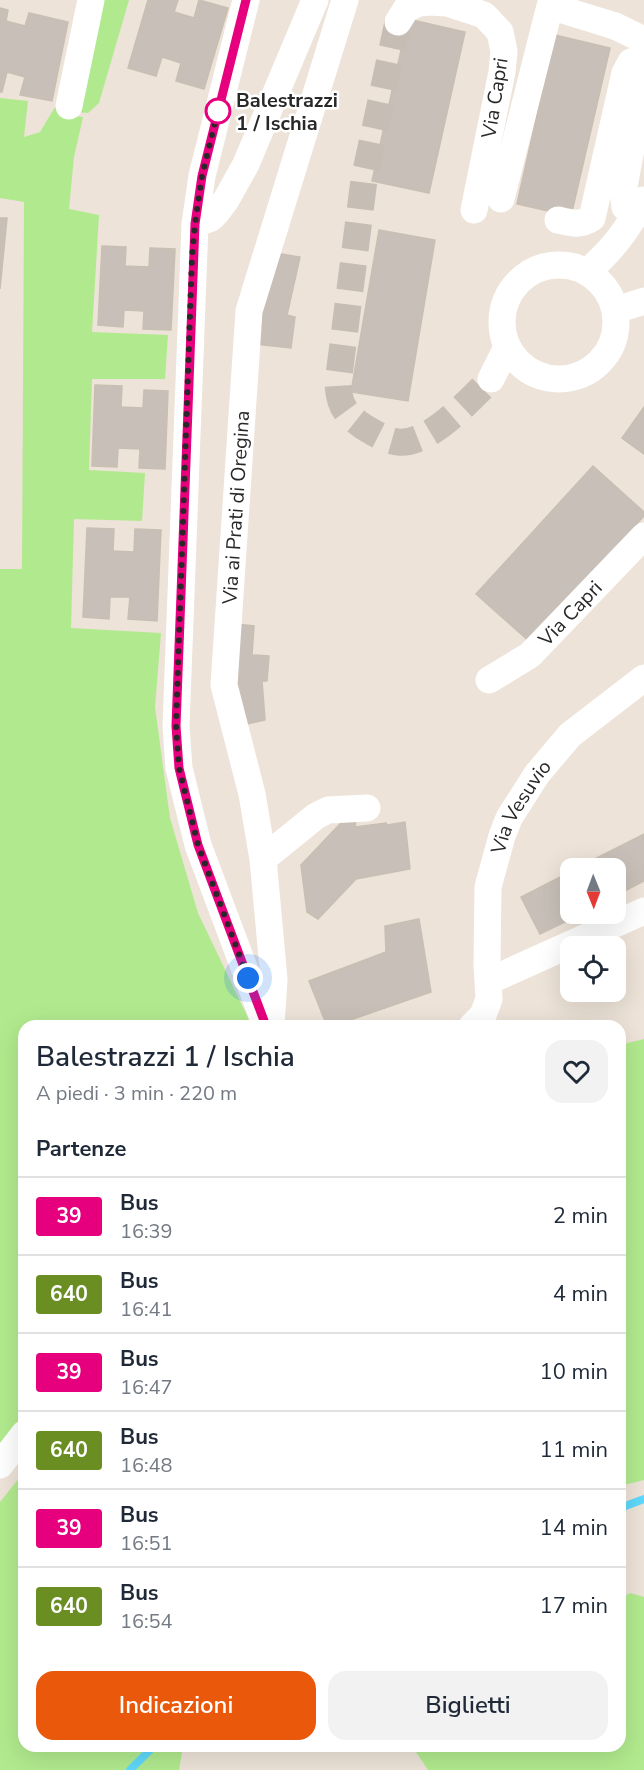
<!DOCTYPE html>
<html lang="it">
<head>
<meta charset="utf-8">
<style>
	body { margin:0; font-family:"Nunito Sans",sans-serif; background:#f2f2f3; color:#1f2937; height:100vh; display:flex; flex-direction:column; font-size:22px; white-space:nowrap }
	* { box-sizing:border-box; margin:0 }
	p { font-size:20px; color:#747a83 }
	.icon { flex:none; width:33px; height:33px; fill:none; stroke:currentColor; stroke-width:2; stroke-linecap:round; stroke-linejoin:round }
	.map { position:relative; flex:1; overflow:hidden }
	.drawer { position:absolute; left:18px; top:1020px; width:608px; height:732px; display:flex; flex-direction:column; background:#fff; border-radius:18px; box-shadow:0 6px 24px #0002 }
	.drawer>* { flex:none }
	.badge { padding:0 12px; border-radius:4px; font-size:21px; line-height:39px }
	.needle { width:39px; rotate:179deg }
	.controls { position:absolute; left:560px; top:858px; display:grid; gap:12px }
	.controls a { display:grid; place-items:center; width:66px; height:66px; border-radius:12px; background:#fff; box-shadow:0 6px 24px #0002; font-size:30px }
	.you { position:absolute; width:30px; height:30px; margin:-15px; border:4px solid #fff; border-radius:50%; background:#1a73e8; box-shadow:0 0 0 9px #1a73e833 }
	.map>.badge { position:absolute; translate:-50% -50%; box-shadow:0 0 0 3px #fff }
	h2 { padding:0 18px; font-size:22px; line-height:54px }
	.round { display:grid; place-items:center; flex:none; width:63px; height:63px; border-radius:18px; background:#f2f2f3 }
	.headline { display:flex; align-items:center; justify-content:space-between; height:102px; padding:0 18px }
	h1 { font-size:28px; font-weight:600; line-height:45px }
	.cta { display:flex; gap:12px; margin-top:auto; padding:12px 18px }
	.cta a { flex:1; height:69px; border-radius:18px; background:#ea580c; color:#fff; font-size:24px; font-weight:600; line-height:69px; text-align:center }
	.cta a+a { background:#f2f2f3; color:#1f2937 }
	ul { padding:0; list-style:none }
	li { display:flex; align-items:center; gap:18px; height:78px; padding:0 18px; border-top:2px solid #e0e1e3 }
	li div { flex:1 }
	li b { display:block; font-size:22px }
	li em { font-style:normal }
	li .badge { min-width:66px; font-weight:700; text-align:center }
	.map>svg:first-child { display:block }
	.green { fill:#b1ea8e }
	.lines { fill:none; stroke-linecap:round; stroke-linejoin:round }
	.stream { stroke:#5fd8fb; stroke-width:8 }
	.building { fill:#c8c0b8; stroke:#c8bfb2; stroke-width:1.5 }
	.minor-tunnel { stroke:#c6beb5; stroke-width:27; stroke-dasharray:27 14; stroke-linecap:butt }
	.minor { stroke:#fff; stroke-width:27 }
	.line-casing { stroke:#fff; stroke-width:14 }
	.line { stroke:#e6007e; stroke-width:9 }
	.walk { stroke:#282828; stroke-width:6; stroke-dasharray:0 10.8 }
	.stop-dot { fill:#fff; stroke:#e6007e; stroke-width:3 }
	.labels { text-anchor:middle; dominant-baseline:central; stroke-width:5; stroke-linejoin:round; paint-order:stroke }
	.street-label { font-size:20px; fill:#282828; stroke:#fff }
	.stop-label { font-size:20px; font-weight:bold; fill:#282828; stroke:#fff; text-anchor:start }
</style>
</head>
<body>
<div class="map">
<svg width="644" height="1770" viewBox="0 0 644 1770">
	<rect width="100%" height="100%" fill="#ede3d8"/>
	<!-- green -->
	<g class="green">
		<path d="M 102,0 L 129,0 L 99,103 L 88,113 L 76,112 Z"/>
		<path d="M 0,98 L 28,101 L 24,137 L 40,132 L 55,107 L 66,115 L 83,117 L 74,157 L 69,209 L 99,215 L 92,332 L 168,335 L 165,379 L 92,379 L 89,470 L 145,473 L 142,521 L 74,519 L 71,628 L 161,633 L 155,707 L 170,818 L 198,913 L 252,1026 L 24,1026 L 24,1419 L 0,1450 L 0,569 L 22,569 L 24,202 L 0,198 Z"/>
		<path d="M 644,1039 L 644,1480 L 620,1486 L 620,1045 Z"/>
		<path d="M 24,1472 L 24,1746 L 183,1746 L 179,1770 L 0,1770 L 0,1502 Z"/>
		<path d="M 630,1593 L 644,1597 L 644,1770 L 428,1770 L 412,1746 L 620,1746 L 620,1599 Z"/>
	</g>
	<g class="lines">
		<!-- stream -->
		<g class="stream">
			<path d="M 620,1508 L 644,1499"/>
			<path d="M 130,1770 L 154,1746"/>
		</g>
	</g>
	<!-- building -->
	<g class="building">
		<path d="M 148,0 L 178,0 L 174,12 L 194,18 L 199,0 L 228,8 L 204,89 L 176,81 L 181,63 L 162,57 L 156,76 L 128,68 Z"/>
		<path d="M 0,8 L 8,10 L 6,21 L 25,26 L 29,13 L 68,22 L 52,101 L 20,95 L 25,77 L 7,72 L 2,92 L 0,92 Z"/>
		<path d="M 408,19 L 465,32 L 429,193 L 372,181 Z"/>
		<path d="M 555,35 L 610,48 L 571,216 L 517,204 Z"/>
		<path d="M 0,218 L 7,218 L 0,289 Z"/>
		<path d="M 379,230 L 435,240 L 408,401 L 351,392 Z"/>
		<path d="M 102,246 L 126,247 L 125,266 L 149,267 L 150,248 L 175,249 L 171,330 L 143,329 L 144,311 L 124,310 L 123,327 L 98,325 Z"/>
		<path d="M 275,253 L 300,257 L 287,315 L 295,317 L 291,348 L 255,344 Z"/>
		<path d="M 95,385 L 122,386 L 121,407 L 143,408 L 144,390 L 168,391 L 165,469 L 139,468 L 140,449 L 118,448 L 117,467 L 92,466 Z"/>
		<path d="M 644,407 L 644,454 L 622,438 Z"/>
		<path d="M 593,466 L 644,512 L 644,516 L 530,642 L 476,594 Z"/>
		<path d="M 87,528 L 114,529 L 113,551 L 134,552 L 135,529 L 161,530 L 157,621 L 128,619 L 130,597 L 110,597 L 109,619 L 83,617 Z"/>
		<path d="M 236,624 L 254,626 L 252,655 L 269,656 L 267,681 L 262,681 L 265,720 L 242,725 L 233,674 Z"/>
		<path d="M 356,820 L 355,827 L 386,823 L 387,825 L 405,822 L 410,869 L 356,879 L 318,919 L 307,912 L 301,865 L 340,824 Z"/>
		<path d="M 644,834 L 644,881 L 615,896 L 615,868 L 577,868 Z"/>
		<path d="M 570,872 L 570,914 L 581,914 L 540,934 L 521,897 Z"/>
		<path d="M 419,919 L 431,992 L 333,1026 L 327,1026 L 309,981 L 386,952 L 385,926 Z"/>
	</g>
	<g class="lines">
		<!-- minor-tunnel -->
		<path class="minor-tunnel" d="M 398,22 L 364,180 L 338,383 C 339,406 345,414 364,427 C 374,433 387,441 398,442 C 430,445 469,400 491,379"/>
		<!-- minor -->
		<g class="minor">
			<path d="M 246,0 L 202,176 L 195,224 L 176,726 L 179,768 L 198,845 L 266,1026"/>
			<path d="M 398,22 L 406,9 L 419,3 L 429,2 L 447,3 L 484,15 L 500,32 L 504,51 L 502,72 L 474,210"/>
			<path d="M 69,106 L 91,0"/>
			<path d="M 501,199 L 550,6 L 615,26 L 644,40"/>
			<path d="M 636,216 L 625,207 L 623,192 L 644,80"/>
			<path d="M 558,220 C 571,223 580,226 592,218 L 625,73 L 631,62 L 644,58"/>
			<path d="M 195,224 L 211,218 L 216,213 L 226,200 L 246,164 L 315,0"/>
			<circle cx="559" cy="322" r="57"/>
			<path d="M 587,272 C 612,250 628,230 643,200"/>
			<path d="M 616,310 L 644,301"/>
			<path d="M 491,379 L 507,347"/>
			<path id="s1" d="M 489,680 L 530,655 L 644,536"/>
			<path d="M 263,859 L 316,816 L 328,810 L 367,808"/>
			<path d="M 489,981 L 644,911"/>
			<path id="s2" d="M 271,1026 L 274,979 L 263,859 L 252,794 L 224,685 L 249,311 L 345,0"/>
			<path id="s3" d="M 472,1026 L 483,1015 L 489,999 L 487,964 L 488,887 L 502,836 L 509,818 L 537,774 L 570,735 L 644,678"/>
			<path d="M 0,1465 L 24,1434"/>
		</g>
	</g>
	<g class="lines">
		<!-- line casing -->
		<g class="line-casing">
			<path id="line" d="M 246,0 L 202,176 L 195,224 L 176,726 L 179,768 L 198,845 L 266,1026"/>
		</g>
		<!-- line -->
		<use href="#line" class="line"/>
		<!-- walk -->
		<path class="walk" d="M 218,111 L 220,102 L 202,176 L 195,224 L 192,257 L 176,726 L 179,768 L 198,845 L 248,978"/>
	</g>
	<!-- markers -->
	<circle class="stop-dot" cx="218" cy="111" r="12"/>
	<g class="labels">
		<!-- street labels -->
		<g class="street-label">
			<text transform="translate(495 98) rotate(-81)">Via Capri</text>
			<text stroke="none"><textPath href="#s2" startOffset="524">Via ai Prati di Oregina</textPath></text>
			<text stroke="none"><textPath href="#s1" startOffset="106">Via Capri</textPath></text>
			<text stroke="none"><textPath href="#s3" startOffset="232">Via Vesuvio</textPath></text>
		</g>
		<!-- stop labels -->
		<g class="stop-label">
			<text x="236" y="100">Balestrazzi<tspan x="236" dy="23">1 / Ischia</tspan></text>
		</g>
	</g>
</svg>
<div class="controls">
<a><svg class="needle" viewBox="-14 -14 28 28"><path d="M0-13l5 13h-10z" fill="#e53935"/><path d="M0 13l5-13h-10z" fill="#747a83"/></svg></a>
<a><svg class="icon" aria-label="locate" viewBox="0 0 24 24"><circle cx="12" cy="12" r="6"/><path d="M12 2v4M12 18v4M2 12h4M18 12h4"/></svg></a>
</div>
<div class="you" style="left:248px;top:978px"></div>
<section class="drawer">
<div class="headline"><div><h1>Balestrazzi 1 / Ischia</h1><p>A piedi · 3 min · 220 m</p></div><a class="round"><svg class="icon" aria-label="heart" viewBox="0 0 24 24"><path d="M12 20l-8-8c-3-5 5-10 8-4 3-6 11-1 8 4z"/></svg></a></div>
<h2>Partenze</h2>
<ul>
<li><span class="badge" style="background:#e6007e;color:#fff">39</span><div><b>Bus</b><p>16:39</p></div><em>2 min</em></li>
<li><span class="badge" style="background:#6b8e23;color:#fff">640</span><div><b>Bus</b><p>16:41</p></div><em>4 min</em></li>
<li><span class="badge" style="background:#e6007e;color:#fff">39</span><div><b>Bus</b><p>16:47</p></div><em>10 min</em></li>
<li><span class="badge" style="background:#6b8e23;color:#fff">640</span><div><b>Bus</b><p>16:48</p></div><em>11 min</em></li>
<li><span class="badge" style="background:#e6007e;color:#fff">39</span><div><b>Bus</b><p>16:51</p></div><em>14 min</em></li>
<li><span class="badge" style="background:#6b8e23;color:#fff">640</span><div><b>Bus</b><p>16:54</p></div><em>17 min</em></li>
</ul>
<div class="cta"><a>Indicazioni</a><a>Biglietti</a></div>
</section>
</div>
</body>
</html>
